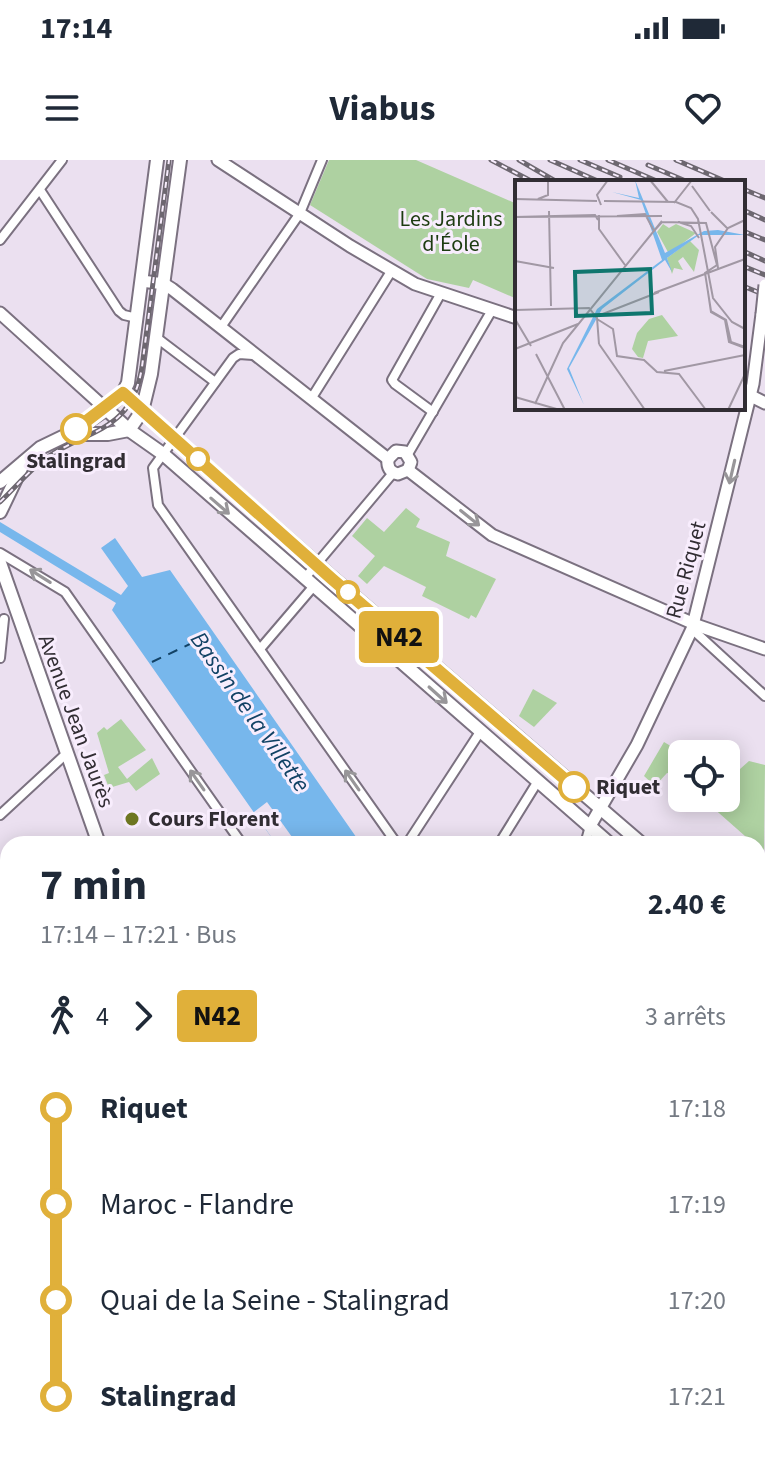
<!DOCTYPE html>
<html lang="fr">
<head>
<meta charset="utf-8">
<style>
	body { margin:0; font-family:"Source Sans 3",sans-serif; background:#f6f6f7; color:#1f2937; height:100vh; display:flex; flex-direction:column; font-size:30px; white-space:nowrap }
	* { box-sizing:border-box; margin:0 }
	p { font-size:26px; color:#747a83 }
	.icon { flex:none; width:44px; height:44px; fill:none; stroke:currentColor; stroke-width:2; stroke-linecap:round; stroke-linejoin:round }
	.map { position:relative; flex:1; overflow:hidden }
	.details { position:absolute; left:0px; top:676px; width:766px; height:624px; display:flex; flex-direction:column; background:#fff; border-radius:24px 24px 0 0; box-shadow:0 4px 20px #0003 }
	.details>* { flex:none }
	.badge { padding:0 16px; border-radius:6px; font-size:28px; line-height:52px }
	.fabs { position:absolute; left:668px; top:580px; display:grid; gap:16px }
	.fabs a { display:grid; place-items:center; width:72px; height:72px; border-radius:12px; background:#fff; box-shadow:0 4px 20px #0003; font-size:40px }
	.map>.badge { position:absolute; translate:-50% -50%; box-shadow:0 0 0 4px #fff }
	.legs { display:flex; align-items:center; gap:12px; height:88px; padding:0 40px; font-size:26px }
	.legs p { margin-inline-start:auto }
	.head { display:flex; align-items:center; justify-content:space-between; height:136px; padding:0 40px }
	h1 { font-size:44px; font-weight:700; line-height:60px }
	ul { padding:0 40px; list-style:none }
	li { display:flex; align-items:center; gap:28px; height:96px; font-size:30px }
	li i { display:grid; place-items:center; width:12px; height:100%; margin:0 10px; background:currentColor }
	li i::after { content:''; width:20px; height:20px; margin:-10px; border:6px solid; border-radius:50%; background:#fff }
	li p { margin-inline-start:auto }
	li:first-child i { background:linear-gradient(#0000 50%,currentColor 0) }
	li:last-child i { background:linear-gradient(currentColor 50%,#0000 0) }
	.status { display:flex; justify-content:space-between; align-items:center; height:56px; padding:0 40px; background:#fff; direction:ltr }
	.status svg { height:22px; fill:currentColor }
	header { display:flex; justify-content:space-between; align-items:center; height:104px; padding:0 40px; background:#fff; font-size:36px; font-weight:700 }
	.map>svg:first-child { display:block }
	.green { fill:#aed1a1 }
	.water { fill:#77b7ec }
	.pier { fill:#ebe0f0 }
	.lines { fill:none; stroke-linecap:round; stroke-linejoin:round }
	.ferry { stroke:#124265; stroke-width:2; stroke-dasharray:10 8; stroke-linecap:butt }
	.street-tunnel { stroke:#c6bcca; stroke-width:8; stroke-dasharray:8 4; stroke-linecap:butt }
	.street-casing { stroke:#7b7180; stroke-width:12 }
	.secondary-casing { stroke:#7b7180; stroke-width:15 }
	.primary-casing { stroke:#7b7180; stroke-width:16 }
	.street { stroke:#fff; stroke-width:8 }
	.secondary { stroke:#fff; stroke-width:11 }
	.primary { stroke:#fff; stroke-width:12 }
	.rail-casing { stroke:#6d6770; stroke-width:5 }
	.rail { stroke:#f8edfd; stroke-width:2; stroke-dasharray:6; stroke-linecap:butt }
	.secondary-bridge-casing { stroke:#7b7180; stroke-width:15; stroke-linecap:butt }
	.secondary-bridge { stroke:#fff; stroke-width:11 }
	.oneway { stroke:#989699 }
	.line-1-casing { stroke:#fff; stroke-width:18 }
	.line-1 { stroke:#e0b03a; stroke-width:12 }
	.stop-1-dot { fill:#fff; stroke:#e0b03a; stroke-width:4 }
	.poi-dot { fill:#6e7722; stroke:#f8edfd; stroke-width:3 }
	.labels { text-anchor:middle; dominant-baseline:central; stroke-width:6; stroke-linejoin:round; paint-order:stroke }
	.park-label { font-size:22px; fill:#1d3c11; stroke:#f8edfd }
	.stop-label { font-size:22px; font-weight:bold; fill:#312d33; stroke:#f8edfd }
	.street-label { font-size:22px; fill:#312d33; stroke:#f8edfd }
	.poi-label { font-size:22px; font-weight:bold; fill:#312d33; stroke:#f8edfd; text-anchor:start }
	.water-label { font-size:24px; font-style:italic; fill:#124265; stroke:#f8edfd }
	.inset-road { fill:none; stroke:#a198a4; stroke-width:2 }
	.view { fill:#0f766e; fill-opacity:0.15; stroke:#0f766e; stroke-width:4 }
	.inset-edge { fill:none; stroke:#312d33; stroke-width:4 }
</style>
</head>
<body>
<div class="status"><b>17:14</b><svg viewBox="0 0 49 12"><path d="M0 12V9h3v3zM5 12V6h3v6zM10 12V3h3v9zM15 12V0h3v12zM26 1h20v11H26zM47 4h2v5h-2z"/></svg></div>
<header><svg class="icon" aria-label="menu" viewBox="0 0 24 24"><path d="M4 6h16M4 12h16M4 18h16"/></svg>Viabus<svg class="icon" aria-label="heart" viewBox="0 0 24 24"><path d="M12 20l-8-8c-3-5 5-10 8-4 3-6 11-1 8 4z"/></svg></header>
<div class="map">
<svg width="765" height="1300" viewBox="0 0 765 1300">
	<rect width="100%" height="100%" fill="#ebe0f0"/>
	<!-- green -->
	<g class="green">
		<path d="M 329,0 L 416,0 L 517,44 L 517,139 L 473,120 L 469,128 L 427,119 L 310,45 Z"/>
		<path d="M 406,348 L 420,359 L 416,367 L 450,382 L 446,396 L 496,419 L 476,458 L 471,455 L 469,459 L 422,436 L 426,427 L 384,406 L 367,424 L 358,416 L 375,396 L 352,376 L 367,358 L 384,372 Z"/>
		<path d="M 533,529 L 557,543 L 534,567 L 519,556 Z"/>
		<path d="M 121,559 L 146,590 L 118,607 L 127,619 L 152,598 L 160,614 L 136,631 L 129,622 L 109,628 L 104,615 L 109,613 L 97,573 L 104,567 L 107,570 Z"/>
		<path d="M 664,582 L 684,594 L 682,620 L 674,614 L 667,613 L 655,626 L 644,616 Z"/>
		<path d="M 726,595 L 740,609 L 749,601 L 765,605 L 764,693 L 758,688 L 758,684 L 754,684 L 702,638 L 726,638 Z"/>
	</g>
	<!-- water -->
	<path class="water" d="M 0,362 L 121,435 L 128,426 L 101,388 L 115,378 L 142,417 L 170,410 L 361,684 L 276,684 L 112,450 L 116,443 L 0,372 Z"/>
	<!-- pier -->
	<path class="pier" d="M 267,642 L 297,684 L 276,684 L 254,652 Z"/>
	<g class="lines">
		<!-- ferry -->
		<path class="ferry" d="M 152,502 L 211,474"/>
		<!-- street-tunnel -->
		<path class="street-tunnel" d="M 118,1293 L 119,1292"/>
		<!-- street casing -->
		<g class="street-casing">
			<g id="street">
				<path d="M 40,30 L 119,151 L 124,155 L 137,158"/>
				<path d="M 0,80 L 62,0"/>
				<path d="M 221,167 L 300,53 L 322,0"/>
				<path d="M 157,178 L 215,222"/>
				<path d="M 253,195 L 239,194 L 233,198 L 153,308 L 158,345 L 397,684"/>
				<path d="M 311,239 L 392,110"/>
				<path d="M 433,252 L 395,224 L 392,220 L 441,133"/>
				<path d="M 408,294 L 492,150"/>
				<path d="M 0,393 L 65,432 L 242,684"/>
				<path d="M 304,419 L 393,313"/>
				<path d="M 692,469 L 765,536"/>
				<path d="M 260,489 L 313,427"/>
				<path d="M 0,498 L 4,459"/>
				<path d="M 0,655 L 66,594"/>
				<path d="M 407,684 L 480,572"/>
				<path d="M 499,684 L 538,621"/>
				<path d="M 585,684 L 590,666"/>
				<path d="M 0,792 L 8,802"/>
				<path d="M 0,1063 L 8,1059"/>
				<path d="M 758,1080 L 765,1071"/>
				<path d="M 0,1157 L 8,1153"/>
				<path d="M 0,1234 L 8,1231"/>
				<path d="M 758,1259 L 765,1259"/>
				<path d="M 758,1267 L 765,1277"/>
				<path d="M 0,1289 L 12,1300"/>
				<path d="M 186,1292 L 189,1300"/>
				<path d="M 504,1292 L 507,1300"/>
				<path d="M 627,1292 L 632,1300"/>
				<path d="M 713,1292 L 719,1300"/>
				<path d="M 702,1300 L 707,1292"/>
			</g>
		</g>
		<!-- secondary casing -->
		<g class="secondary-casing">
			<g id="secondary">
				<path d="M 218,0 L 350,86 L 415,124 L 517,158"/>
				<path d="M 142,121 L 164,124 L 172,129 L 388,299"/>
				<path d="M 0,153 L 106,249"/>
				<path d="M 743,232 L 765,243"/>
				<path d="M 388,299 L 396,291 L 405,292 L 411,302 L 408,310"/>
				<path d="M 388,299 C 387,308 390,312 398,314 L 408,310"/>
				<path d="M 408,310 L 492,375 L 699,466 L 765,489"/>
				<path d="M 590,666 L 637,585 L 692,469 L 753,224 L 762,154"/>
				<path d="M 758,922 L 765,917"/>
				<path d="M 221,1300 L 232,1292"/>
			</g>
		</g>
		<!-- primary casing -->
		<g class="primary-casing">
			<g id="primary">
				<path d="M 123,233 L 329,415 L 642,684"/>
				<path d="M 106,249 L 129,270 L 163,294 L 610,684"/>
				<path d="M 129,270 L 142,251 L 151,214 L 180,0"/>
				<path d="M 69,274 L 108,274 L 129,270"/>
				<path d="M 0,322 L 40,288 L 69,274 L 106,249 L 123,233 L 128,223 L 157,0"/>
				<path d="M 0,352 L 24,302"/>
				<path d="M 0,403 L 99,684"/>
				<path d="M 758,787 L 765,793"/>
				<path d="M 758,816 L 765,823"/>
				<path d="M 310,1292 L 313,1300"/>
				<path d="M 323,1292 L 326,1300"/>
			</g>
		</g>
		<!-- street -->
		<use href="#street" class="street"/>
		<!-- secondary -->
		<use href="#secondary" class="secondary"/>
		<!-- primary -->
		<use href="#primary" class="primary"/>
		<!-- rail casing -->
		<g class="rail-casing">
			<g id="rail">
				<path d="M 491,0 L 533,22"/>
				<path d="M 519,0 L 557,22"/>
				<path d="M 550,0 L 600,22"/>
				<path d="M 580,0 L 620,17"/>
				<path d="M 608,0 L 659,22"/>
				<path d="M 676,0 L 727,22"/>
				<path d="M 648,5 L 688,22"/>
				<path d="M 743,29 L 765,38"/>
				<path d="M 743,50 L 765,60"/>
				<path d="M 743,71 L 765,80"/>
				<path d="M 743,91 L 765,101"/>
				<path d="M 743,106 L 765,115"/>
				<path d="M 743,126 L 765,135"/>
				<path d="M 0,342 C 16,327 31,308 49,296 C 93,268 132,270 142,207 L 169,0"/>
			</g>
		</g>
		<!-- rail -->
		<use href="#rail" class="rail"/>
		<!-- secondary-bridge casing -->
		<g class="secondary-bridge-casing">
			<path id="secondary-bridge" d="M 762,154 L 765,125"/>
		</g>
		<!-- secondary-bridge -->
		<use href="#secondary-bridge" class="secondary-bridge"/>
	</g>
	<!-- one-way arrows -->
	<defs><path id="oneway-shaft" d="M-6 0H5M1.5-3L5.5 0L1.5 3" fill="none" stroke-width="1.6" stroke-linecap="round" stroke-linejoin="round" transform="scale(2)"/></defs>
	<g class="oneway">
		<use href="#oneway-shaft" transform="translate(732 312) rotate(103)"/>
		<use href="#oneway-shaft" transform="translate(220 346) rotate(41)"/>
		<use href="#oneway-shaft" transform="translate(470 358) rotate(39)"/>
		<use href="#oneway-shaft" transform="translate(40 416) rotate(-148)"/>
		<use href="#oneway-shaft" transform="translate(438 535) rotate(42)"/>
		<use href="#oneway-shaft" transform="translate(197 620) rotate(-125)"/>
		<use href="#oneway-shaft" transform="translate(352 620) rotate(-125)"/>
	</g>
	<g class="lines">
		<!-- line-1 casing -->
		<g class="line-1-casing">
			<path id="line-1" d="M 76,269 L 123,233 L 332,419 L 574,627"/>
		</g>
		<!-- line-1 -->
		<use href="#line-1" class="line-1"/>
	</g>
	<!-- markers -->
	<g class="stop-1-dot">
		<circle cx="76" cy="269" r="14"/>
		<circle cx="198" cy="299" r="10"/>
		<circle cx="348" cy="432" r="10"/>
		<circle cx="574" cy="627" r="14"/>
	</g>
	<circle class="poi-dot" cx="132" cy="659" r="8"/>
	<g class="labels">
		<!-- park labels -->
		<g class="park-label">
			<text x="451" y="59">Les Jardins<tspan x="451" dy="25">d'Éole</tspan></text>
		</g>
		<!-- stop labels -->
		<g class="stop-label">
			<text x="76" y="301">Stalingrad</text>
			<text x="596" y="627" text-anchor="start">Riquet</text>
		</g>
		<!-- street labels -->
		<g class="street-label">
			<text transform="translate(686 410) rotate(-75)">Rue Riquet</text>
			<text transform="translate(76 561) rotate(70)">Avenue Jean Jaurès</text>
		</g>
		<!-- poi labels -->
		<g class="poi-label">
			<text x="148" y="659">Cours Florent</text>
		</g>
		<!-- water labels -->
		<g class="water-label">
			<text transform="translate(250 552) rotate(55)">Bassin de la Villette</text>
		</g>
	</g>
	<!-- overview -->
	<g transform="translate(515 20)">
		<rect width="230" height="230" fill="#ebe0f0"/>
		<path d="M 148,44 L 154,48 L 161,44 L 181,53 L 154,74 L 142,52 ZM 175,61 L 184,70 L 179,92 L 168,77 L 163,81 L 168,90 L 159,88 L 157,94 L 152,78 ZM 147,135 L 163,156 L 133,161 L 128,178 L 123,177 L 117,169 L 122,153 L 134,139 Z" fill="#aed1a1"/>
		<path d="M 120,0 L 150,73 L 189,51 L 203,50 L 230,55 L 184,55 L 152,78 L 157,92 L 150,80 L 87,129 L 54,188 L 69,225 L 52,189 L 82,129 L 147,80 L 126,20 L 97,12 L 124,18 Z" fill="#77b7ec"/>
		<path class="inset-road" d="M 135,0 L 153,22M 177,6 L 195,31M 0,19 L 82,21M 23,19 L 33,15 L 33,0M 89,21 L 161,22 L 176,28 L 183,39 L 198,118 L 217,142 L 230,149M 159,23 L 177,0M 86,25 L 82,15 L 93,0M 34,31 L 36,126M 196,32 L 213,49M 84,35 L 84,49 L 110,85M 102,36 L 130,34 L 139,51 L 147,42 L 191,43 L 202,85 L 190,93 L 196,131 L 211,140 L 216,162 L 230,167M 0,37 L 147,36M 0,37 L 80,35 L 83,40M 163,42 L 176,46 L 184,58M 0,81 L 39,88M 203,88 L 200,67 L 213,48 L 230,40M 193,112 L 196,132 L 210,140 L 214,162 L 230,168M 139,113 L 230,79M 0,130 L 74,128 L 82,138 L 84,164M 80,137 L 144,112M 0,139 L 16,166M 82,139 L 98,149 L 102,176 L 129,180 L 142,192 L 164,194 L 191,230M 84,164 L 130,230M 0,169 L 63,144M 21,174 L 50,230M 149,191 L 230,175M 0,217 L 45,230M 20,224 L 48,163 L 147,41M 213,230 L 230,194"/>
		<path class="view" d="M 135,89 L 137,133 L 61,136 L 60,92 Z"/>
		<rect width="230" height="230" class="inset-edge"/>
	</g>
</svg>
<div class="fabs">
<a><svg class="icon" aria-label="locate" viewBox="0 0 24 24"><circle cx="12" cy="12" r="6"/><path d="M12 2v4M12 18v4M2 12h4M18 12h4"/></svg></a>
</div>
<b class="badge" style="left:399px;top:477px;background:#e0b03a;color:#111">N42</b>
<section class="details">
<div class="head"><div><h1>7 min</h1><p>17:14 – 17:21 · Bus</p></div><b>2.40 €</b></div>
<div class="legs"><svg class="icon" aria-label="walk" viewBox="0 0 24 24"><circle cx="13" cy="4" r="2"/><path d="M13 8l-2 6 4 7M11 14l-3 7M7 12l3-4h3l4 4"/></svg>4<svg class="icon" aria-label="forward" viewBox="0 0 24 24"><path d="M9 5l7 7-7 7"/></svg><b class="badge" style="background:#e0b03a;color:#111">N42</b><p>3 arrêts</p></div>
<ul>
<li><i style="color:#e0b03a"></i><b>Riquet</b><p>17:18</p></li>
<li><i style="color:#e0b03a"></i><span>Maroc - Flandre</span><p>17:19</p></li>
<li><i style="color:#e0b03a"></i><span>Quai de la Seine - Stalingrad</span><p>17:20</p></li>
<li><i style="color:#e0b03a"></i><b>Stalingrad</b><p>17:21</p></li>
</ul>
</section>
</div>
</body>
</html>
